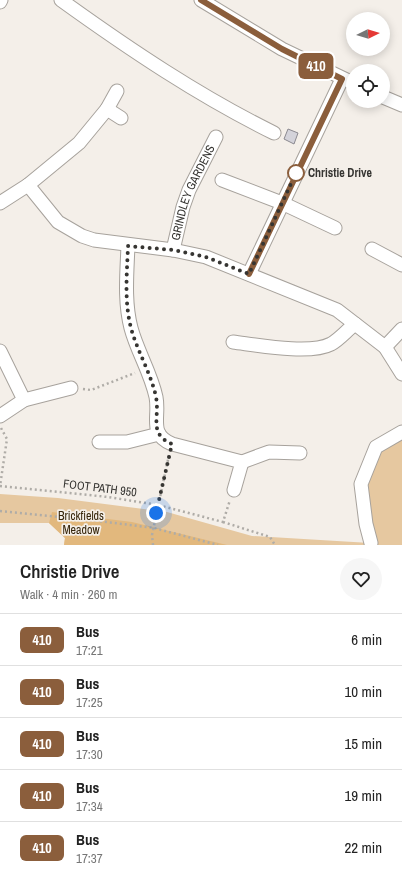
<!DOCTYPE html>
<html lang="en">
<head>
<meta charset="utf-8">
<style>
	body { margin:0; font-family:"Archivo Narrow",sans-serif; background:#f6f6f6; color:#222; height:100vh; display:flex; flex-direction:column; font-size:15px; white-space:nowrap }
	* { box-sizing:border-box; margin:0 }
	p { font-size:13px; color:#767676 }
	.icon { flex:none; width:22px; height:22px; fill:none; stroke:currentColor; stroke-width:2; stroke-linecap:round; stroke-linejoin:round }
	.map { position:relative; height:545px; overflow:hidden }
	.drawer { display:flex; flex-direction:column; background:#fff; flex:1 }
	.drawer>* { flex:none }
	.badge { padding:0 8px; border-radius:6px; font-size:14px; line-height:26px }
	.needle { width:26px; rotate:85deg }
	.controls { position:absolute; left:346px; top:12px; display:grid; gap:8px }
	.controls a { display:grid; place-items:center; width:44px; height:44px; border-radius:50%; background:#fff; box-shadow:0 2px 10px #0003; font-size:20px }
	.you { position:absolute; width:20px; height:20px; margin:-10px; border:3px solid #fff; border-radius:50%; background:#1a73e8; box-shadow:0 0 0 6px #1a73e833 }
	.map>.badge { position:absolute; translate:-50% -50%; box-shadow:0 0 0 2px #fff }
	.round { display:grid; place-items:center; flex:none; width:42px; height:42px; border-radius:21px; background:#f6f6f6 }
	.overview { display:flex; align-items:center; justify-content:space-between; height:68px; padding:0 20px }
	h1 { font-size:19px; font-weight:600; line-height:30px }
	ul { padding:0; list-style:none }
	li { display:flex; align-items:center; gap:12px; height:52px; padding:0 20px; border-top:1px solid #e0e0e0 }
	li div { flex:1 }
	li b { display:block; font-size:15px }
	li em { font-style:normal }
	li .badge { min-width:44px; font-weight:700; text-align:center }
	.map>svg:first-child { display:block }
	.green { fill:#e6c8a0 }
	.forest { fill:#e2b87d }
	.building { fill:#d4d3da; stroke:#8b8990 }
	.lines { fill:none; stroke-linecap:round; stroke-linejoin:round }
	.minor-casing { stroke:#a7a29c; stroke-width:15 }
	.path { stroke:#afaca7; stroke-width:2.5; stroke-dasharray:2 3; stroke-linecap:butt }
	.minor { stroke:#fff; stroke-width:13 }
	.line-casing { stroke:#fff; stroke-width:9 }
	.line { stroke:#8b5e3c; stroke-width:6 }
	.walk { stroke:#363532; stroke-width:4; stroke-dasharray:0 7.2 }
	.stop-dot { fill:#fff; stroke:#8b5e3c; stroke-width:2 }
	.labels { text-anchor:middle; dominant-baseline:central; stroke-width:3.5; stroke-linejoin:round; paint-order:stroke }
	.stop-label { font-size:12px; font-weight:bold; fill:#363532; stroke:#f4efe9; text-anchor:start }
	.street-label { font-size:12px; fill:#363532; stroke:#f4efe9 }
	.park-label { font-size:12px; fill:#38270c; stroke:#f4efe9 }
</style>
</head>
<body>
<div class="map">
<svg width="402" height="545" viewBox="0 0 402 545">
	<rect width="100%" height="100%" fill="#f4efe9"/>
	<!-- green -->
	<path class="green" d="M 402,433 L 402,545 L 64,545 L 65,538 L 49,523 L 0,523 L 0,494 L 58,498 L 167,512 L 252,536 L 370,543 L 364,484 L 371,443 Z"/>
	<!-- forest -->
	<path class="forest" d="M 52,512 L 132,522 L 227,545 L 64,545 L 65,538 L 49,523 Z"/>
	<!-- building -->
	<path class="building" d="M 288,129 L 298,133 L 294,144 L 284,139 Z"/>
	<g class="lines">
		<!-- minor casing -->
		<g class="minor-casing">
			<g id="minor">
				<path d="M 61,0 C 129,49 199,96 274,133"/>
				<path d="M 201,0 L 282,49 L 353,83"/>
				<path d="M 0,2 L 1,0"/>
				<path d="M 383,97 L 402,105"/>
				<path d="M 107,109 L 117,91"/>
				<path d="M 121,118 L 107,109 L 79,143 L 28,185 L 58,222 L 82,236 L 94,240 L 173,250 L 206,257 L 337,310 L 385,347 L 402,374"/>
				<path d="M 222,180 L 282,203 L 335,228"/>
				<path d="M 0,203 L 28,185"/>
				<path d="M 128,245 C 127,273 124,301 131,328 C 137,351 151,373 156,397 C 160,417 148,434 172,444 L 242,462 L 234,490"/>
				<path d="M 372,249 L 402,265"/>
				<path id="s1" d="M 173,250 L 183,207 L 189,190 L 216,137"/>
				<path d="M 249,274 L 342,79"/>
				<path d="M 233,342 C 257,345 310,355 331,344 C 340,339 347,330 355,324"/>
				<path d="M 385,347 L 402,329"/>
				<path d="M 0,351 L 24,400 L 0,416"/>
				<path d="M 24,400 L 71,388"/>
				<path d="M 99,442 L 127,442 L 159,434"/>
				<path d="M 242,462 L 269,452 L 300,453"/>
				<path d="M 371,543 L 366,524 L 361,484 L 376,447 L 402,432"/>
			</g>
		</g>
		<!-- path -->
		<g class="path">
			<path d="M 83,389 L 91,390 L 135,373"/>
			<path d="M 1,428 L 7,439 L 0,486 L 108,497 L 158,505 L 223,522 L 230,500"/>
			<path d="M 0,511 L 90,520"/>
			<path d="M 90,520 L 154,528 L 218,545"/>
			<path d="M 223,522 L 270,537 L 275,545"/>
			<path d="M 153,545 L 152,535 L 169,455"/>
		</g>
		<!-- minor -->
		<use href="#minor" class="minor"/>
	</g>
	<g class="lines">
		<!-- line casing -->
		<g class="line-casing">
			<path id="line" d="M 201,0 L 282,49 L 342,79 L 249,274"/>
		</g>
		<!-- line -->
		<use href="#line" class="line"/>
		<!-- walk -->
		<path class="walk" d="M 156,513 L 172,444 C 148,434 160,417 156,397 C 151,373 137,351 131,328 C 124,301 127,273 128,246 L 173,250 L 206,257 L 249,274 L 296,173"/>
	</g>
	<!-- markers -->
	<circle class="stop-dot" cx="296" cy="173" r="8"/>
	<g class="labels">
		<!-- stop labels -->
		<g class="stop-label">
			<text x="308" y="173">Christie Drive</text>
		</g>
		<!-- street labels -->
		<g class="street-label">
			<text stroke="none"><textPath href="#s1" startOffset="61">GRINDLEY GARDENS</textPath></text>
			<text transform="translate(100 488) rotate(7)">FOOT PATH 950</text>
		</g>
		<!-- park labels -->
		<g class="park-label">
			<text x="81" y="516">Brickfields<tspan x="81" dy="14">Meadow</tspan></text>
		</g>
	</g>
</svg>
<div class="controls">
<a><svg class="needle" viewBox="-14 -14 28 28"><path d="M0-13l5 13h-10z" fill="#e53935"/><path d="M0 13l5-13h-10z" fill="#767676"/></svg></a>
<a><svg class="icon" aria-label="locate" viewBox="0 0 24 24"><circle cx="12" cy="12" r="6"/><path d="M12 2v4M12 18v4M2 12h4M18 12h4"/></svg></a>
</div>
<div class="you" style="left:156px;top:513px"></div>
<b class="badge" style="left:316px;top:66px;background:#8b5e3c;color:#fff">410</b>
</div>
<section class="drawer">
<div class="overview"><div><h1>Christie Drive</h1><p>Walk · 4 min · 260 m</p></div><a class="round"><svg class="icon" aria-label="heart" viewBox="0 0 24 24"><path d="M12 20l-8-8c-3-5 5-10 8-4 3-6 11-1 8 4z"/></svg></a></div>
<ul>
<li><span class="badge" style="background:#8b5e3c;color:#fff">410</span><div><b>Bus</b><p>17:21</p></div><em>6 min</em></li>
<li><span class="badge" style="background:#8b5e3c;color:#fff">410</span><div><b>Bus</b><p>17:25</p></div><em>10 min</em></li>
<li><span class="badge" style="background:#8b5e3c;color:#fff">410</span><div><b>Bus</b><p>17:30</p></div><em>15 min</em></li>
<li><span class="badge" style="background:#8b5e3c;color:#fff">410</span><div><b>Bus</b><p>17:34</p></div><em>19 min</em></li>
<li><span class="badge" style="background:#8b5e3c;color:#fff">410</span><div><b>Bus</b><p>17:37</p></div><em>22 min</em></li>
</ul>
</section>
</body>
</html>
